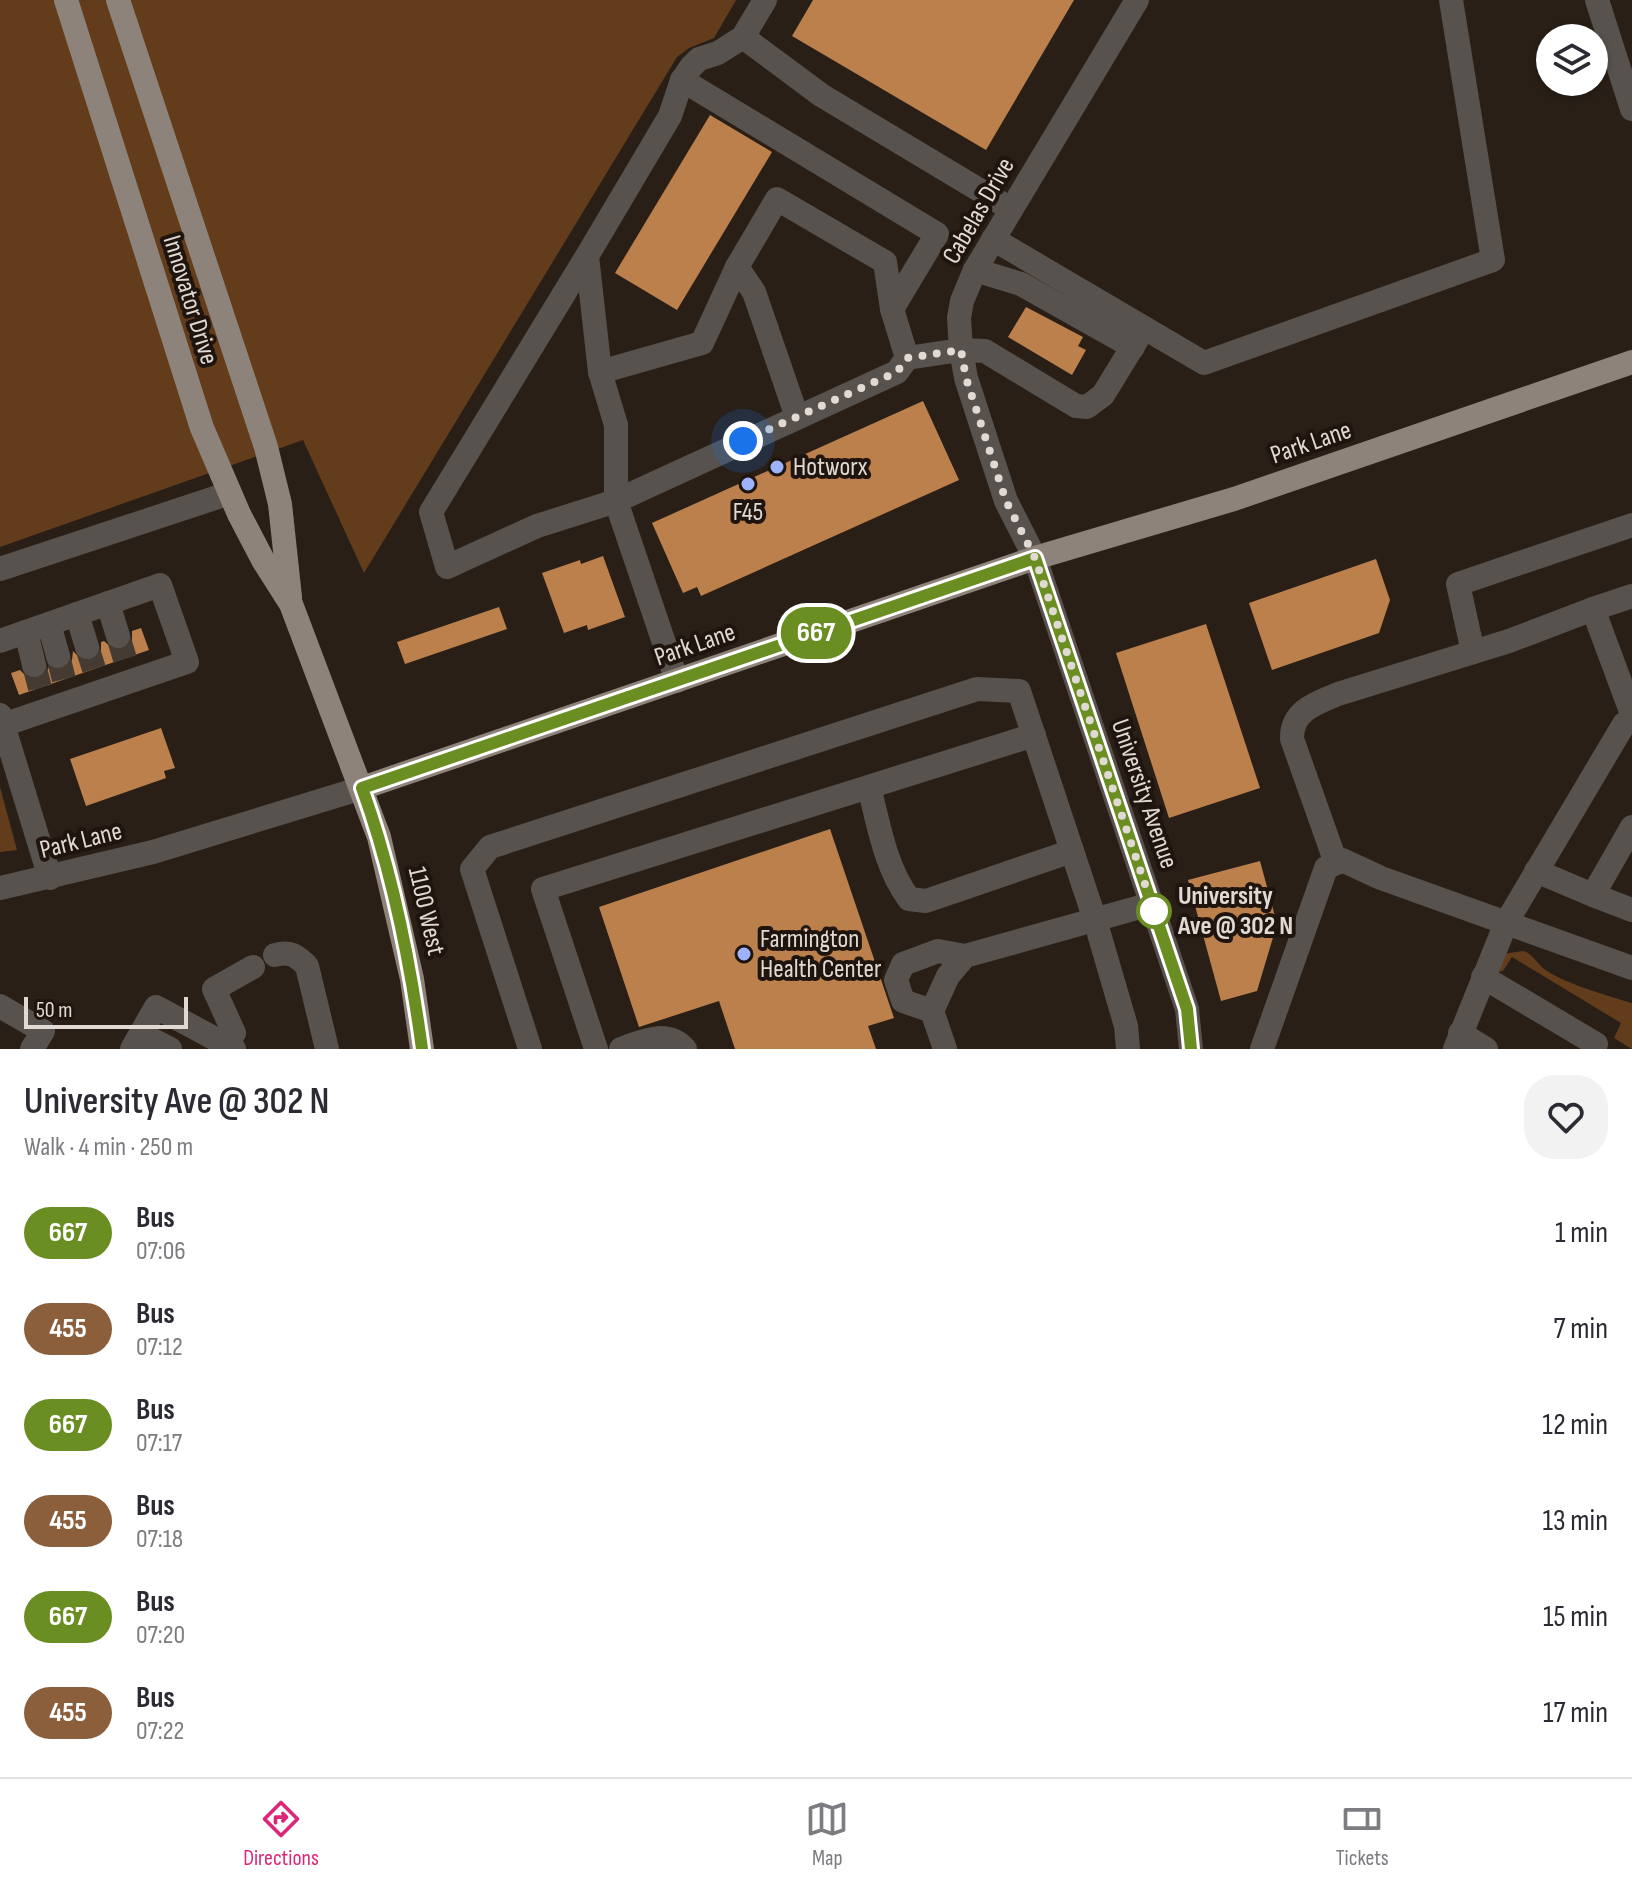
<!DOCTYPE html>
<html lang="en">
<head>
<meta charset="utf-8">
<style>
	body { margin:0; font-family:"Sofia Sans Condensed",sans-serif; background:#f2f2f3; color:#2b2b33; height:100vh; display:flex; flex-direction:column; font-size:30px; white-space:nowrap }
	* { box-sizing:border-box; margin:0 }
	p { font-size:26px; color:#7c7c81 }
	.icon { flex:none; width:44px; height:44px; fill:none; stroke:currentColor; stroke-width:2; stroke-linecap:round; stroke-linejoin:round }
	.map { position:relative; height:1049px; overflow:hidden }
	.panel { display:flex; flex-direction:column; background:#fff; flex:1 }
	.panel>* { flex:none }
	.badge { padding:0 16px; border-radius:26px; font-size:28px; line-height:52px }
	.buttons { position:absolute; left:1536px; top:24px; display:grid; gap:16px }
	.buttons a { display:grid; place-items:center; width:72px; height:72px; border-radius:50%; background:#fff; box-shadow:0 2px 6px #0004; font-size:40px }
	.scale { position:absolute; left:24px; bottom:20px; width:164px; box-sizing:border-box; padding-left:8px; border:4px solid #e1dad4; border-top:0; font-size:22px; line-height:28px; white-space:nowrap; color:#e1dad4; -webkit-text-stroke:6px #1f150e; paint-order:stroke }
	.you { position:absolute; width:40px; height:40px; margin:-20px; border:6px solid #fff; border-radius:50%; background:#1a73e8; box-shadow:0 0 0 12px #1a73e833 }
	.map>.badge { position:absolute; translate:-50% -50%; box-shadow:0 0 0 4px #fff }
	.round { display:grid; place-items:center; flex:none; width:84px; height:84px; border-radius:32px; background:#f2f2f3 }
	.head { display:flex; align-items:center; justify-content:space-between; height:136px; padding:0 24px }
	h1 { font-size:38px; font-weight:600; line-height:60px }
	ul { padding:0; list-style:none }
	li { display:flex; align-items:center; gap:24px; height:96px; padding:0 24px }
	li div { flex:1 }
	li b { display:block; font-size:30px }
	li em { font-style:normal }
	li .badge { min-width:88px; font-weight:700; text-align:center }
	.tabs { display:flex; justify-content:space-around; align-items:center; height:112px; border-top:2px solid #e1e1e2; background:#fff; font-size:22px; color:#7c7c81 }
	.tabs a { display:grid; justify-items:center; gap:4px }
	.tabs .selected { color:#db2777 }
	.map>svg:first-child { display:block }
	.green { fill:#633d1b }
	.building { fill:#bc804d }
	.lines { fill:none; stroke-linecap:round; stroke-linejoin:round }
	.minor-tunnel { stroke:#453b33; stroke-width:24; stroke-dasharray:24 12; stroke-linecap:butt }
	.minor { stroke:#57524e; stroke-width:24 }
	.major { stroke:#8e837b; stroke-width:24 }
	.line-casing { stroke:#fff; stroke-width:18 }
	.line { stroke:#6b8e23; stroke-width:12 }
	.walk { stroke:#e1dad4; stroke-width:8; stroke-dasharray:0 14.4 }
	.poi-dot { fill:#9db4fd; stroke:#1f150e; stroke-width:3 }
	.stop-dot { fill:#fff; stroke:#6b8e23; stroke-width:4 }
	.labels { text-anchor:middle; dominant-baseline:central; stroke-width:8; stroke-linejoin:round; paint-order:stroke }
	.street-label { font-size:26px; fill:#e1dad4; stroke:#1f150e }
	.poi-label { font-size:26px; fill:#e1dad4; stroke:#1f150e; text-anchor:start }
	.stop-label { font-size:26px; font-weight:bold; fill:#e1dad4; stroke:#1f150e; text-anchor:start }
</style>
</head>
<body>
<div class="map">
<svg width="1632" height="1049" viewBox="0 0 1632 1049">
	<rect width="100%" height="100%" fill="#291f17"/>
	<!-- green -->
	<g class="green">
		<path d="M 0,0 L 736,0 L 714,38 L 689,48 L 677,57 L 364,573 L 303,440 L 0,547 Z"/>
		<path d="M 0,787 L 17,850 L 0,852 Z"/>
		<path d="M 1523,951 C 1534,954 1537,965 1547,971 C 1567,984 1608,996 1632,1003 L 1632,1049 L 1614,1038 L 1621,1023 L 1512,957 L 1503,971 L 1499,972 L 1503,954 Z"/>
	</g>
	<!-- building -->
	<g class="building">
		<path d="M 813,0 L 1074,0 L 986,150 L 792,36 Z"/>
		<path d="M 710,115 L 772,152 L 677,310 L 615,273 Z"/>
		<path d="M 1026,307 L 1083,337 L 1078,346 L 1086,350 L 1072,375 L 1008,337 Z"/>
		<path d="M 923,401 L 959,480 L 701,596 L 697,587 L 683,593 L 652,523 Z"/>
		<path d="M 603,556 L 625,617 L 588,630 L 587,625 L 564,633 L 542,573 L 580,560 L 581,564 Z"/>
		<path d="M 1376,559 L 1390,600 L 1379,633 L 1272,670 L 1249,603 Z"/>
		<path d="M 499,607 L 507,629 L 405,664 L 397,642 Z"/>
		<path d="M 1206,624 L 1260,788 L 1169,818 L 1116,653 Z"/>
		<path d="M 141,628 L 149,650 L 19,695 L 11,673 L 20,670 L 29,679 L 38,679 L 45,675 L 49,667 L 61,671 L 68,667 L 72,660 L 73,651 L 83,661 L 92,661 L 101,651 L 101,642 L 104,641 L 114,650 L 123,650 L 132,640 L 132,631 Z"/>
		<path d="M 161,728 L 175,768 L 164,771 L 166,778 L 86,806 L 70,759 Z"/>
		<path d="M 830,829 L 894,1018 L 868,1026 L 876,1049 L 735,1049 L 719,1001 L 639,1027 L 599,907 Z"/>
		<path d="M 1260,861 L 1277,924 L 1257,991 L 1221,1001 L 1188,880 Z"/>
	</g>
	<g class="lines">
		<!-- minor-tunnel -->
		<g class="minor-tunnel">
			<path d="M 118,636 L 125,659"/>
			<path d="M 87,647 L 94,669"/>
			<path d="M 58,656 L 64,680"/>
			<path d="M 34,665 L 40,688"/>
		</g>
		<!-- minor -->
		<g class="minor">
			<path d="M 765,0 L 743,37 L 821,95 L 1011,209"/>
			<path d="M 1137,0 L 975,270 L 962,301 L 959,318 L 961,350 L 966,378 L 1006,501 L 1035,558 L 1187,1009 L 1191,1049"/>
			<path d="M 1597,0 L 1632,109"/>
			<path d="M 682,80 L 937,234 L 892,309"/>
			<path d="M 993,239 L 1204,363 L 1493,260 L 1451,0"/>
			<path d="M 587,256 L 431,512 L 447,567 L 537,526 L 616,501 L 616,425 L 600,372 L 587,256 L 670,116 L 682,80 L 691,67 L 699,59 L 718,53 L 743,37"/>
			<path d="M 737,267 L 754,292 L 797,417"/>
			<path d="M 975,270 L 1021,284 L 1133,347"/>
			<path d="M 600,372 L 702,343 L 737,267 L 777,199 L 885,262 L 892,309 L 907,358"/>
			<path d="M 0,569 L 230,493"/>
			<path d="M 108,603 L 118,636"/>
			<path d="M 1593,609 L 1632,596"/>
			<path d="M 77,614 L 87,647"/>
			<path d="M 49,624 L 58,656"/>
			<path d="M 26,632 L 34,665"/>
			<path d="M 0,641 L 160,585 L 187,662 L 3,725"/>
			<path d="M 1473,652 L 1458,584 L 1632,525"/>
			<path d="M 677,681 L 616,501 L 897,372 L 907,358 L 961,350 L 985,351 L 1076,406 L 1087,407 L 1103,395 L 1144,328"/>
			<path d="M 0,715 L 50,878"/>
			<path d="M 869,787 C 879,825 885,867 909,899 L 926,901 L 1072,851"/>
			<path d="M 1336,863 L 1292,739 C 1291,711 1316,703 1338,694 L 1509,641 L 1593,609 L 1632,714"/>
			<path d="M 1536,871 L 1593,895 L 1632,827"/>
			<path d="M 0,888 L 153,852 L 362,788"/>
			<path d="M 1593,895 L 1632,910"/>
			<path d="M 275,955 C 290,951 296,955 307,966 L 327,1049"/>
			<path d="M 965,956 L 948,976 L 932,1011 L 903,1001 L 896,980 L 903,964 L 938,951 L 965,956 L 1151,904"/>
			<path d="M 1483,977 L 1596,1044 L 1593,1049"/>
			<path d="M 0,1006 L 43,1031 L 32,1049"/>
			<path d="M 932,1011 L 945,1049"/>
			<path d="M 1460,1033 L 1486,1049"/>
			<path d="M 141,1034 L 170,1049"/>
			<path d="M 226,1044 L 234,1033 L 214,989 L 253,967"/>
			<path d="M 132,1049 L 156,1007 L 234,1049"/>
			<path d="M 530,1049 L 472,869 L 490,847 L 977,689 L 1019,691 L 1095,920 L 1126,1026 L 1128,1049"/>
			<path d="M 596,1049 L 543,889 L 1034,735"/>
			<path d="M 621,1049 C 643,1041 667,1029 685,1049"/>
			<path d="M 1262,1049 L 1326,868 L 1342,860 L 1381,878 L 1632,968"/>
			<path d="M 1455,1049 L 1506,923 L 1624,724 L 1632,721"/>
		</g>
		<!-- major -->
		<g class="major">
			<path d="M 66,0 L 202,428 L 239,514 L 263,560 L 291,604 L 379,837 L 412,979 L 422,1049"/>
			<path d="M 118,0 L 266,447 L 280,504 L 290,597"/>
			<path d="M 362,788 L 1035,558 L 1234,499 L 1632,362"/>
		</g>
	</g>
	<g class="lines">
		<!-- line casing -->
		<g class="line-casing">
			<path id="line" d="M 422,1049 C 410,960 393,873 362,788 L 1035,558 L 1187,1009 L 1191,1049"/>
		</g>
		<!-- line -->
		<use href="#line" class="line"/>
		<!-- walk -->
		<path class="walk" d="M 743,441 L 897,372 L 907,358 L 961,350 L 966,378 L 1006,501 L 1035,558 L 1154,911"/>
	</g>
	<!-- markers -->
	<g class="poi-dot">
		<circle cx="777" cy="467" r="8"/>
		<circle cx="748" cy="484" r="8"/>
		<circle cx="744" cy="954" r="8"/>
	</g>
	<circle class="stop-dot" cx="1154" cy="911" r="16"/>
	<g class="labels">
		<!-- street labels -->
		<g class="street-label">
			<text transform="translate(979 211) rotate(-60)">Cabelas Drive</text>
			<text transform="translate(190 300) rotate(73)">Innovator Drive</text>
			<text transform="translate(1311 443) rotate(-19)">Park Lane</text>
			<text transform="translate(695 645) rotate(-19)">Park Lane</text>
			<text transform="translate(1144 794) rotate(71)">University Avenue</text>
			<text transform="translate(81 841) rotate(-14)">Park Lane</text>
			<text transform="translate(426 911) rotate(77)">1100 West</text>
		</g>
		<!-- poi labels -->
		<g class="poi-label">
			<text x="793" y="467">Hotworx</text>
			<text x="748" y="512" text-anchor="middle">F45</text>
			<text x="760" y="939">Farmington<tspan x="760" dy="30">Health Center</tspan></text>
		</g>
		<!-- stop labels -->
		<g class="stop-label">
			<text x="1178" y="896">University<tspan x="1178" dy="30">Ave @ 302 N</tspan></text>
		</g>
	</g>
</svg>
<div class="buttons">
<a><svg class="icon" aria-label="layers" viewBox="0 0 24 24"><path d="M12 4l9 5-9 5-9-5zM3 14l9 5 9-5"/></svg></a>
</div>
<div class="scale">50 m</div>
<div class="you" style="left:743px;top:441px"></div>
<b class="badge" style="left:816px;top:633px;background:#6b8e23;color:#fff">667</b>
</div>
<section class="panel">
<div class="head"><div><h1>University Ave @ 302 N</h1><p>Walk · 4 min · 250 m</p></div><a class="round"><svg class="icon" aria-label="heart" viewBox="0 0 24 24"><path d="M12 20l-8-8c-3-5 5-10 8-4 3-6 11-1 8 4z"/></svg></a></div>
<ul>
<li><span class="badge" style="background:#6b8e23;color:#fff">667</span><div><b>Bus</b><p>07:06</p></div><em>1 min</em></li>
<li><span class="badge" style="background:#8b5e3c;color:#fff">455</span><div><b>Bus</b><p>07:12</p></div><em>7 min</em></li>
<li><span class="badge" style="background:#6b8e23;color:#fff">667</span><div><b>Bus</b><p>07:17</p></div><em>12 min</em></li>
<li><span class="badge" style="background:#8b5e3c;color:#fff">455</span><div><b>Bus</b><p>07:18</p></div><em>13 min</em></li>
<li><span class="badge" style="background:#6b8e23;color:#fff">667</span><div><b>Bus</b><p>07:20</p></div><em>15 min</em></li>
<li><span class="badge" style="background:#8b5e3c;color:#fff">455</span><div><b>Bus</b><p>07:22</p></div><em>17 min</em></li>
</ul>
</section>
<nav class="tabs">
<a class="selected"><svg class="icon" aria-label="directions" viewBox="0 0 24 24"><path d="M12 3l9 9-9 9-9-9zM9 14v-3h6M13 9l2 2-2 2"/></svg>Directions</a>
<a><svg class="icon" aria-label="map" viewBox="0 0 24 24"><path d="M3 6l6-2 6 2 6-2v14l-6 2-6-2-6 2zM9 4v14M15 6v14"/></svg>Map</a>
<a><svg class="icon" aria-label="tickets" viewBox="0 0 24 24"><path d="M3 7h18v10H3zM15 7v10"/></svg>Tickets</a>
</nav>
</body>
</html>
